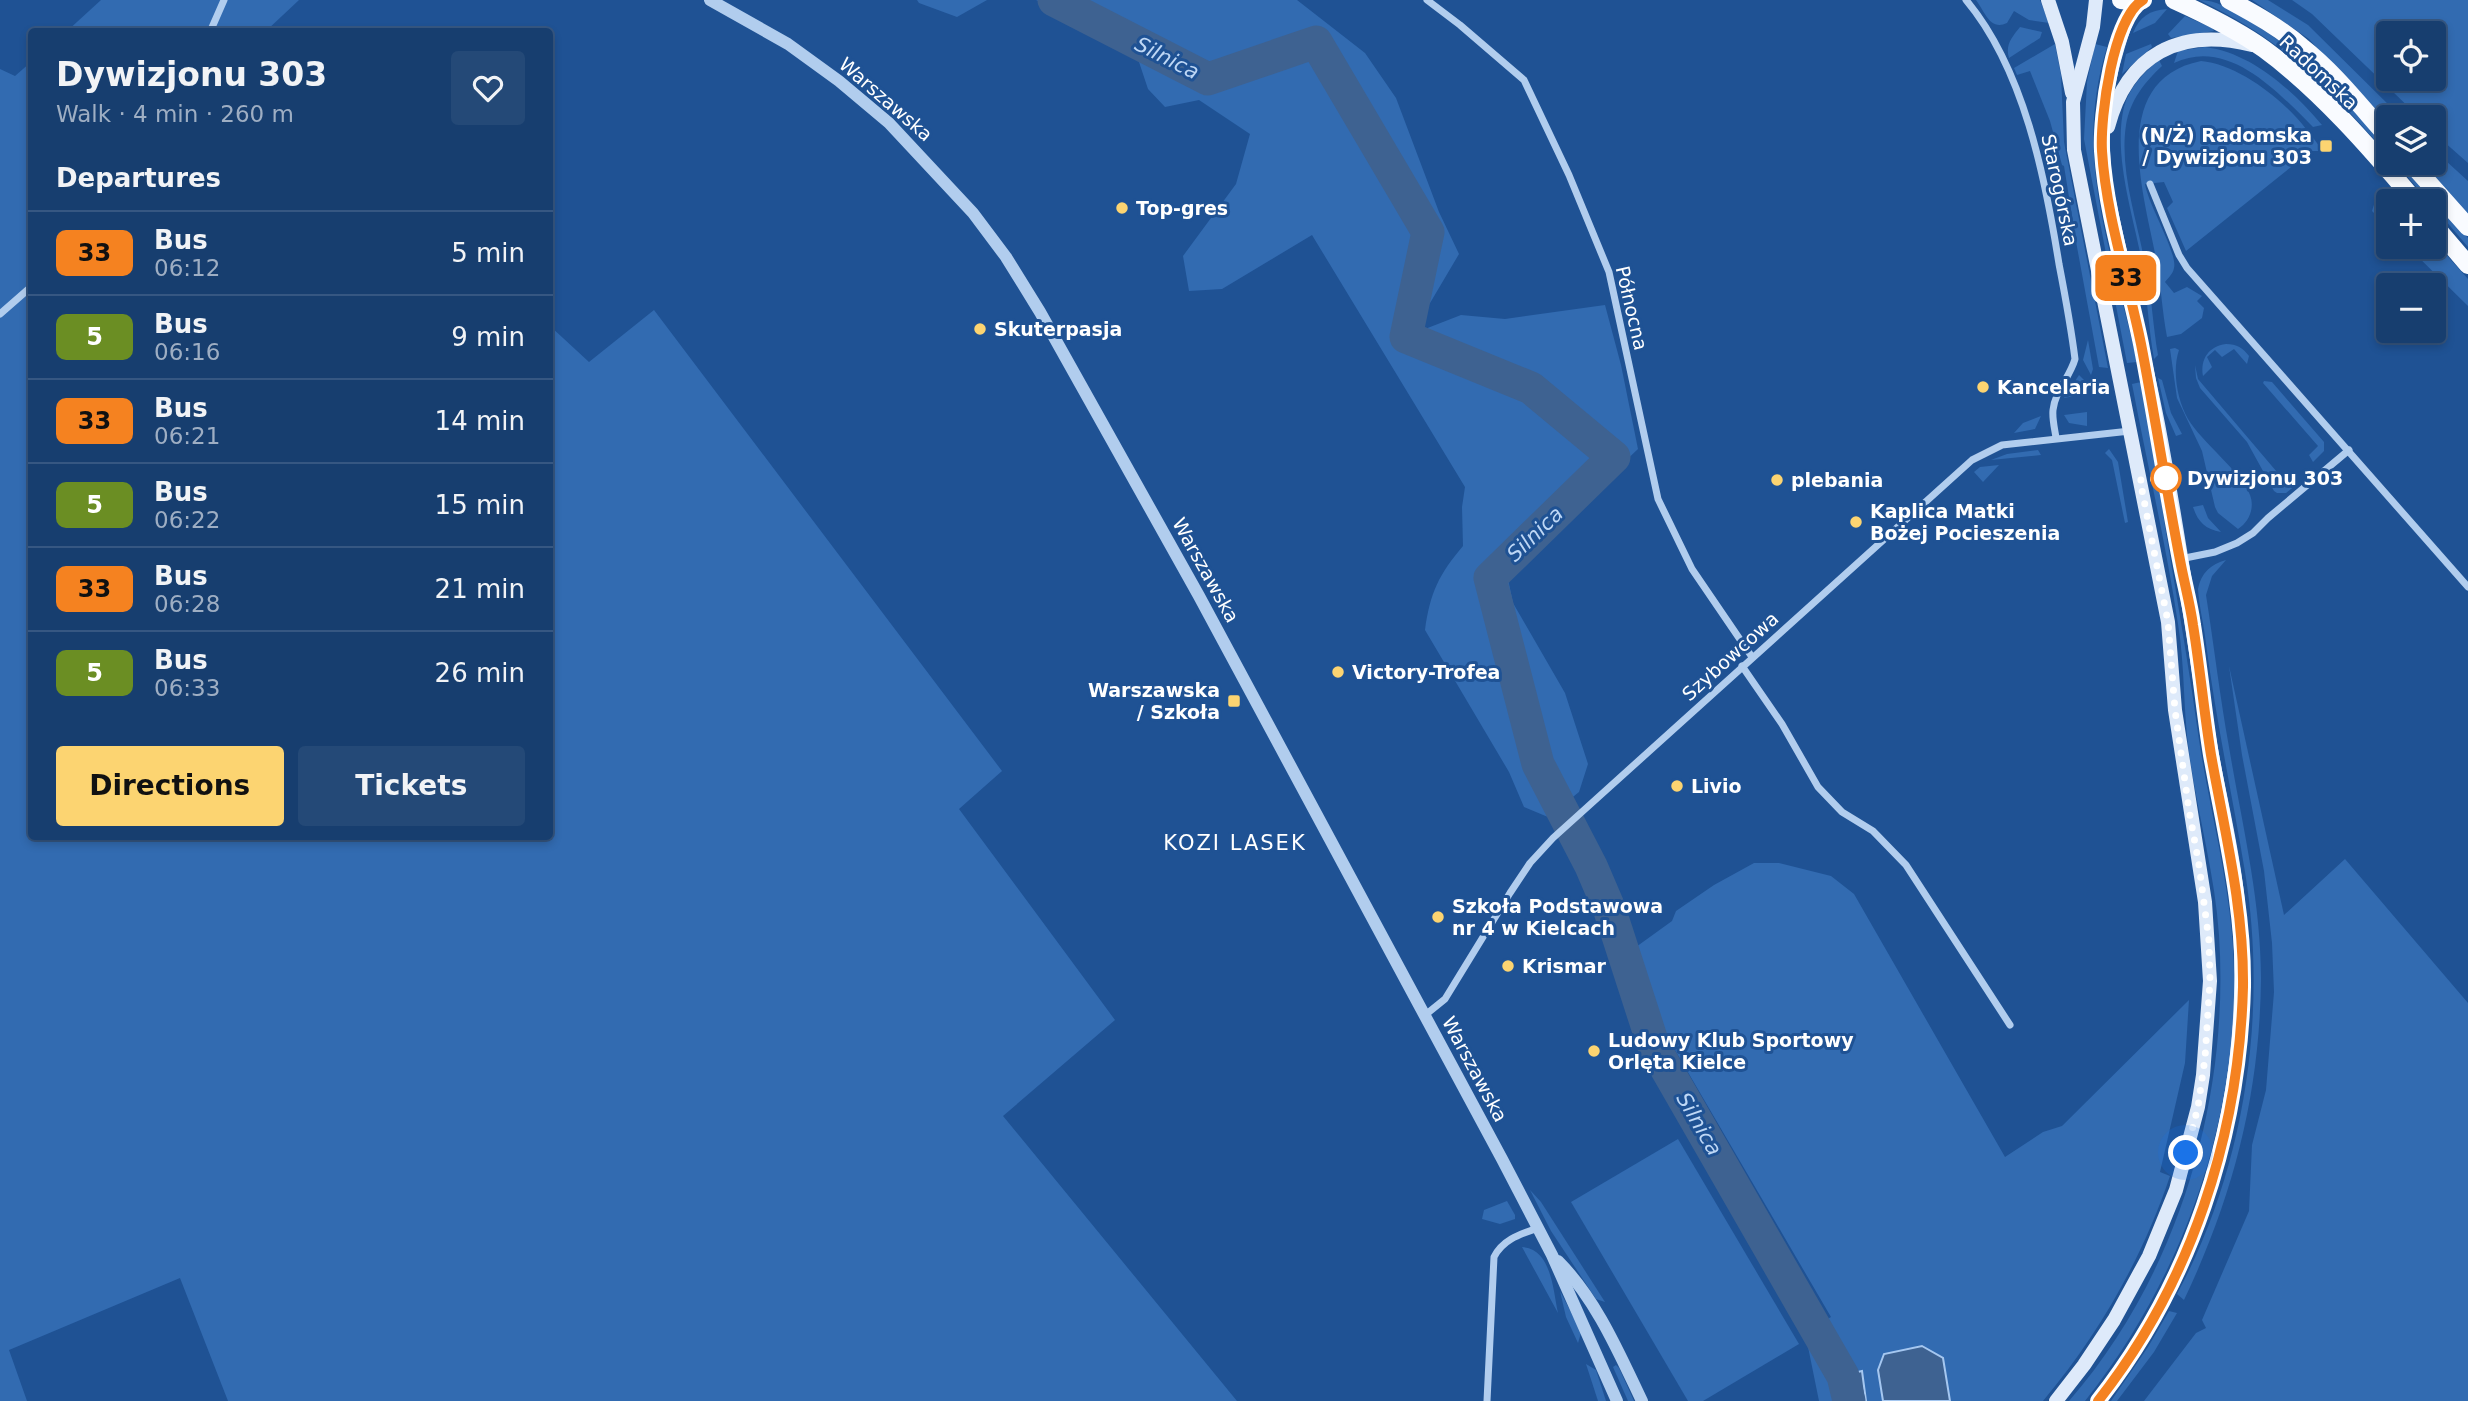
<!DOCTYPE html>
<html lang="en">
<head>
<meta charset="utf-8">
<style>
	body { margin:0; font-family:"DejaVu Sans",sans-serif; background:#244977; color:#f1f3f6; height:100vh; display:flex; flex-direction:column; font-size:26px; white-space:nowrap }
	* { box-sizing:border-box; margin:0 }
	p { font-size:23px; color:#9eaec3 }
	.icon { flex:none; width:38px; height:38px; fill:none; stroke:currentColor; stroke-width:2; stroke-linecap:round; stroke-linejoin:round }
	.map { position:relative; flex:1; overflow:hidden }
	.drawer { position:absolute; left:28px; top:28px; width:525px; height:812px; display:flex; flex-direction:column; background:#173e6f; border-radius:7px; box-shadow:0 4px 10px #0003,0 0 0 2px #365782 }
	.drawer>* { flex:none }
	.badge { padding:0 14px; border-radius:10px; font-size:24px; line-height:46px }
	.tools { position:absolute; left:2376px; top:21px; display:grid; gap:14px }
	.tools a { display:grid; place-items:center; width:70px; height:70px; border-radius:7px; background:#173e6f; box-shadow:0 4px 10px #0003,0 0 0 2px #365782; font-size:35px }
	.you { position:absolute; width:35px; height:35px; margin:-18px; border:5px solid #fff; border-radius:50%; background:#1a73e8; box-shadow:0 0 0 10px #1a73e833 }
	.map>.badge { position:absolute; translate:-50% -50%; box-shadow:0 0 0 4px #fff }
	h2 { padding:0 28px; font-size:26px; line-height:63px }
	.round { display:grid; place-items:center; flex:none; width:74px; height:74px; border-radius:7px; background:#244977 }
	.overview { display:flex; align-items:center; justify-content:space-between; height:119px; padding:0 28px }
	h1 { font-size:33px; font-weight:700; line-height:52px }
	.button { display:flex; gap:14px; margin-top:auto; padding:14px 28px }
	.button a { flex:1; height:80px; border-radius:7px; background:#fcd471; color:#111; font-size:28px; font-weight:700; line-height:80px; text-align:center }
	.button a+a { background:#244977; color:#f1f3f6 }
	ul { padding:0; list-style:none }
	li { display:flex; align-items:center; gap:21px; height:84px; padding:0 28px; border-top:2px solid #365782 }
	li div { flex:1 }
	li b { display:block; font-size:26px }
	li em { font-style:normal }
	li .badge { min-width:77px; font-weight:700; text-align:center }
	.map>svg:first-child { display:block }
	.green { fill:#326bb1; fill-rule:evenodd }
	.water { fill:#3e6291; stroke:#a5c7f0; stroke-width:2 }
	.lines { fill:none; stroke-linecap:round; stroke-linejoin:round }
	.river { stroke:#3e6291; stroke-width:33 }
	.minor { stroke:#b1cdee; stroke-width:7 }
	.tertiary { stroke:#b1cdee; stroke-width:12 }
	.secondary { stroke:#deeafa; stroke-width:14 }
	.primary { stroke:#f9fbff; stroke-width:18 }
	.line-casing { stroke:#fff; stroke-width:16 }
	.line { stroke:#f58220; stroke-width:10 }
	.walk { stroke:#fff; stroke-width:7; stroke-dasharray:0 12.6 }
	.poi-dot { fill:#fcd471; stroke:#1f5294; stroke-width:2.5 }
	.stop-dot { fill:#fff; stroke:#f58220; stroke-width:3.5 }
	.labels { text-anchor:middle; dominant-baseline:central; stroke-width:6; stroke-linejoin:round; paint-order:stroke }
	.street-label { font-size:19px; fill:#fff; stroke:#1f5294 }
	.poi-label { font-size:19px; font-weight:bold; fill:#fff; stroke:#1f5294; text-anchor:start }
	.stop-label { font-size:19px; font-weight:bold; fill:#fff; stroke:#1f5294; text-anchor:start }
	.water-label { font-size:21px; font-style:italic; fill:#bed7f5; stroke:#1f5294 }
	.neighbourhood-label { font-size:21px; letter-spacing:2px; fill:#fff; stroke:#1f5294 }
</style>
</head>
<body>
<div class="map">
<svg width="2468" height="1401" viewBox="0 0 2468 1401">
	<rect width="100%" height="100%" fill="#1f5294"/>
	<!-- green -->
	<g class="green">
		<path d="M 101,0 L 299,0 L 266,31 L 66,32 Z"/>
		<path d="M 917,0 L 987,0 L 957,17 L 919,3 Z"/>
		<path d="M 1036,0 L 1297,0 L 1365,53 L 1396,98 L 1439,212 L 1459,254 L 1420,320 L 1425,329 L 1461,315 L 1505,319 L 1605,305 L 1621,365 L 1638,449 L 1516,565 L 1508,579 L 1513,603 L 1565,693 L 1588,764 L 1579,792 L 1548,817 L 1524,807 L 1509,772 L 1425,630 C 1430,593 1439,574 1463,546 L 1462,507 L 1465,487 L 1312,235 L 1222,289 L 1189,291 L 1183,256 L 1236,184 L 1250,134 L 1199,100 L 1165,107 L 1148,89 L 1138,59 L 1085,24 Z"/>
		<path d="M 1976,0 L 2040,0 L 2049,23 L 2029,20 L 2014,11 L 2007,23 C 1990,31 1985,12 1976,0 Z"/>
		<path d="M 2199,0 C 2217,0 2229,9 2244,18 C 2302,51 2345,99 2389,149 L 2389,156 C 2327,86 2285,41 2199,0 Z"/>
		<path d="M 2252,0 L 2268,0 L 2308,25 L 2401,117 L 2389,117 L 2389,127 L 2309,39 Z"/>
		<path d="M 2292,0 L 2468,0 L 2468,163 L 2434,133 L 2434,117 L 2419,117 L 2312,14 ZM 2389,33 L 2434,33 L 2434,79 L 2389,79 Z"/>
		<path d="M 2167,9 L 2155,23 L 2133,33 C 2139,17 2150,10 2167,9 Z"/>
		<path d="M 2185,16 L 2212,28 L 2214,31 L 2171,38 L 2168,34 Z"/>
		<path d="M 2020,27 L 2042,32 L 2040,38 L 2009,58 C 2005,45 2012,37 2020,27 Z"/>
		<path d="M 2055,44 L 2061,75 L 2064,142 L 2108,368 L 2099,367 L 2075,236 L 2069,237 L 2061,230 L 2060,225 L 2073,222 L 2064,166 L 2062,165 L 2050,121 L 2030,71 L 2017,75 L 2014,68 Z"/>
		<path d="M 2095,44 L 2107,47 C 2072,160 2113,252 2137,362 L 2127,363 L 2084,139 L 2087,82 Z"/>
		<path d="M 2151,44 L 2152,47 L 2122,74 L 2126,54 Z"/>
		<path d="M 2205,47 C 2252,53 2292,90 2322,125 L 2313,127 C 2277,91 2228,37 2174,63 L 2178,51 Z"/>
		<path d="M 2159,60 L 2162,66 C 2145,82 2130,100 2126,125 C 2119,172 2138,223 2146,269 C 2152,298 2153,327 2158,355 L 2154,359 C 2148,325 2147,291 2141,257 C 2132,212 2113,153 2124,107 C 2129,88 2143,73 2159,60 Z"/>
		<path d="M 2201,61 C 2238,64 2284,100 2306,129 C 2312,136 2317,143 2323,151 L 2311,151 L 2186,251 L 2167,208 L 2173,202 L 2164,182 L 2145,184 C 2148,204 2178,254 2174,268 C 2173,274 2168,278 2165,282 L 2174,293 L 2187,287 L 2202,296 L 2197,301 L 2204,308 L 2202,318 L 2181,334 L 2167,337 C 2162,311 2161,285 2156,258 C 2144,195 2107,80 2201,61 Z"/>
		<path d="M 31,62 L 32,836 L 550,836 L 550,326 L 589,362 L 654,310 L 1002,771 L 959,809 L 1115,1020 L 1003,1116 L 1237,1401 L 228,1401 L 180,1278 L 9,1350 L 27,1401 L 0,1401 L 0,69 L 15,76 Z"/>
		<path d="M 2434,150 L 2468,181 L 2468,216 L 2421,163 L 2434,163 Z"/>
		<path d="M 2395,163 L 2401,163 L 2468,238 L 2468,247 L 2434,207 L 2434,201 L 2429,201 Z"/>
		<path d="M 2387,192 L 2398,201 L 2389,201 L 2389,228 L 2372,211 L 2377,195 Z"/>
		<path d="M 2434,241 L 2468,279 L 2468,306 L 2408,247 L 2434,247 Z"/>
		<path d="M 2088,340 L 2093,369 L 2091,375 L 2083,360 Z"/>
		<path d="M 2226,344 C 2237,344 2243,348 2249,356 L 2247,364 L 2234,349 L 2222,357 L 2215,350 L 2207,357 L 2212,367 L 2203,376 C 2200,359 2209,346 2226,344 Z"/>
		<path d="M 2175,348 L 2179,350 C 2172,370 2177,400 2188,419 C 2201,441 2243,474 2250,495 C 2255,508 2249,522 2238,529 L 2218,513 L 2215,507 L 2202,451 L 2177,398 L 2170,349 Z"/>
		<path d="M 2195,365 L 2198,379 L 2288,485 L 2296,485 L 2286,493 L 2277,493 L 2274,491 L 2247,442 L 2200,388 L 2196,378 Z"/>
		<path d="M 2079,375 L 2088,384 L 2085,394 L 2064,398 Z"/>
		<path d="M 2158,378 L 2162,380 L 2171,413 L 2182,434 L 2176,436 L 2166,413 Z"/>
		<path d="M 2264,381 L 2272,382 L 2324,442 L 2324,451 L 2313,462 L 2309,455 L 2318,446 L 2263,383 Z"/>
		<path d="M 2141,382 C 2146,408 2152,434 2156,461 C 2160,489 2163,517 2168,545 C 2179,610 2190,674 2199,740 C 2209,805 2226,868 2232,934 C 2246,1101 2188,1271 2085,1401 L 2069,1401 C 2178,1276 2230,1099 2219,935 C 2215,873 2197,813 2189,752 C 2183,709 2185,666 2178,624 C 2166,544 2147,463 2132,384 Z"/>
		<path d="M 2087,412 L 2087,426 L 2069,423 L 2064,415 Z"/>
		<path d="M 2041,416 L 2035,429 L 2014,433 L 2023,423 Z"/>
		<path d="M 2109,449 L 2118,462 L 2128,522 L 2125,523 L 2112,460 L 2105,453 Z"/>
		<path d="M 2038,450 L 2041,455 L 1991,460 L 2007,454 Z"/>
		<path d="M 1999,465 L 1983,482 L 1974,472 L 1980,467 Z"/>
		<path d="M 2203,505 L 2208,518 L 2221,532 C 2205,529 2198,522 2193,507 Z"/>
		<path d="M 2226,560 L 2212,576 L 2206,595 C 2214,646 2220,697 2229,747 C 2242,824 2261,900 2261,978 C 2260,1094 2233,1197 2184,1300 L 2177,1294 C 2245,1168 2268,1013 2245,872 C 2232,793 2215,716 2205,636 C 2203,621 2199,605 2198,589 C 2201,573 2211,564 2226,560 Z"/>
		<path d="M 2229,666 L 2284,915 L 2345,859 L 2468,1003 L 2468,1401 L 2144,1401 L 2196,1333 L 2206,1328 L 2202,1320 L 2249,1211 L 2252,1145 L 2266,1090 L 2274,992 L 2272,943 L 2264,871 L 2242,755 Z"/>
		<path d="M 1754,863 L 1779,863 L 1831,876 L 1854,894 L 2005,1157 L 2043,1132 L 2062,1126 L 2189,1000 L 2185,1063 L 2160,1172 L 2170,1176 C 2142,1259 2099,1334 2043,1401 L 1950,1401 L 1943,1358 L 1878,1370 L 1883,1401 L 1819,1401 L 1805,1332 L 1831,1317 L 1661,1026 L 1636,947 L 1672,921 L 1676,911 L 1714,885 Z"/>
		<path d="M 1678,1139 L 1799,1344 L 1703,1401 L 1688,1401 L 1571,1202 Z"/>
		<path d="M 1530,1190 L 1541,1202 L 1605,1302 L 1596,1299 L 1551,1231 Z"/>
		<path d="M 1507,1201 L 1515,1215 L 1515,1219 L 1500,1224 L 1482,1219 L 1484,1210 Z"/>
		<path d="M 1522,1247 C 1552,1249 1553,1291 1558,1313 Z"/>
		<path d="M 1560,1291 L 1579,1328 L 1581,1333 L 1578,1343 L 1566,1317 Z"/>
		<path d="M 2169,1311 L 2177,1313 L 2154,1352 L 2117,1401 L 2111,1401 L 2148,1347 Z"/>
		<path d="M 1586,1364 L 1596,1370 L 1606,1401 L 1598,1401 Z"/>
		<path d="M 1616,1365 L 1619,1368 L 1634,1401 L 1628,1401 L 1613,1367 Z"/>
	</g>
	<!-- water -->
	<g class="water">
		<path d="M 1922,1346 L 1943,1358 L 1950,1401 L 1883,1401 L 1878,1370 L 1884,1354 Z"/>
		<path d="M 1862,1371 L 1866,1401 L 1853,1401 L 1849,1374 Z"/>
	</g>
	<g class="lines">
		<!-- river -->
		<path class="river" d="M 1054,0 L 1208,79 L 1316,42 L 1428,232 L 1406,337 L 1531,388 L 1614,457 L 1490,578 L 1538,764 L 1591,866 L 1609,908 L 1654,1047 L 1843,1376 L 1849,1401"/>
		<!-- minor -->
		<g class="minor">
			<path d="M 1427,0 L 1460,25 L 1524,80 L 1569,175 L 1609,272 L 1658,499 L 1692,569 L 1752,657"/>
			<path d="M 1966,0 C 2024,69 2045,177 2059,264 C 2065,295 2071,327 2075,359 C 2070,377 2055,391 2053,410 C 2052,419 2055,430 2056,438"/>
			<path d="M 210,32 L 224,0"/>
			<path d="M 2150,184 L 2179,255 L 2187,268 L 2468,587"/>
			<path d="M 0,314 L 32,286"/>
			<path d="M 2180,559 L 2215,552 L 2237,543 L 2253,533 L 2268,518 L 2349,450"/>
			<path d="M 1742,666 L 1782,724 L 1818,787 L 1842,812 L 1873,831 L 1906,865 L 2010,1025"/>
			<path d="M 1424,1016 L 1445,999 L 1510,893 L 1530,863 L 1553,838 L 1972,460 L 2002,445 L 2130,431"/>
			<path d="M 1487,1401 L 1494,1257 C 1503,1239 1521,1234 1538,1228"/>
		</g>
		<!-- tertiary -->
		<g class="tertiary">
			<path d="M 710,0 L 788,44 L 839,81 L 889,123 L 973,213 L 1006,257 L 1040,312 L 1199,596 L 1502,1159 L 1552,1255 L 1617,1401"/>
			<path d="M 1558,1261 C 1596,1299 1619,1353 1642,1401"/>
		</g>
		<!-- secondary -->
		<g class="secondary">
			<path d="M 2048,0 L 2062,42 L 2072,93"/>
			<path d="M 2108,127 C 2127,54 2180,27 2252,45"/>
			<path d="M 2056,1401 L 2084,1365 L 2114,1320 L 2149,1256 L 2176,1190 L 2198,1107 L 2203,1075 L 2210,981 L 2205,902 L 2175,710 L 2168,622 L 2074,150 L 2073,102 L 2093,27 L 2096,0"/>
			<path d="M 2098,1401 C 2211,1257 2256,1075 2237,894 C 2231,837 2215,781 2207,725 C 2192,625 2177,524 2158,424 C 2142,343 2121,263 2105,182 C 2100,132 2103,95 2118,46 C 2123,30 2127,15 2138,2"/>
		</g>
		<!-- primary -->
		<g class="primary">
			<path d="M 2121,0 L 2138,2 L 2143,0"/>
			<path d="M 2174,0 C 2205,14 2236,29 2264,49 C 2319,89 2371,149 2415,201"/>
			<path d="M 2229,0 C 2255,14 2280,28 2302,47 C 2335,73 2361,107 2389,138"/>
			<path d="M 2411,163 L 2468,227"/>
			<path d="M 2434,225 L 2468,265"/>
		</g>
	</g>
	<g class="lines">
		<!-- line casing -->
		<g class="line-casing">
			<path id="line" d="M 2098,1401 C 2191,1283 2239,1136 2243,987 C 2244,908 2225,833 2211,755 C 2204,712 2200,668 2193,625 C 2190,603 2184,582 2180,560 C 2166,488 2155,416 2141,344 C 2128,280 2106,216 2102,151 C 2100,117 2113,17 2143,0"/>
		</g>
		<!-- line -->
		<use href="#line" class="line"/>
		<!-- walk -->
		<path class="walk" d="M 2166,478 L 2140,480 L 2168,622 L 2175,710 L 2189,810 L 2199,865 L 2209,941 L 2210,981 L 2205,1058 L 2198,1107 L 2186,1153"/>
	</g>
	<!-- markers -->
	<g class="poi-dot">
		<rect x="2319" y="139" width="14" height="14" rx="3.5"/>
		<circle cx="1122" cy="208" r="7"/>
		<circle cx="980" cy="329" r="7"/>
		<circle cx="1983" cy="387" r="7"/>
		<circle cx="1777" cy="480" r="7"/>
		<circle cx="1856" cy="522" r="7"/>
		<circle cx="1338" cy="672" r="7"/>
		<rect x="1227" y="694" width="14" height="14" rx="3.5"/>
		<circle cx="1677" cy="786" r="7"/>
		<circle cx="1438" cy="917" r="7"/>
		<circle cx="1508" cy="966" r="7"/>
		<circle cx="1594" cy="1051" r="7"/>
	</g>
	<circle class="stop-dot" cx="2166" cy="478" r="14"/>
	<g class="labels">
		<!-- street labels -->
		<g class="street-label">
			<text transform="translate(2319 72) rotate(43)">Radomska</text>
			<text transform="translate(886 99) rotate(41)">Warszawska</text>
			<text transform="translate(2060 190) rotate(78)">Starogórska</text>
			<text transform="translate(1632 308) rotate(77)">Północna</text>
			<text transform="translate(1206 570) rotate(61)">Warszawska</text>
			<text transform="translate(1730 656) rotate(-42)">Szybowcowa</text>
			<text transform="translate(1475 1069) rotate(62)">Warszawska</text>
		</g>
		<!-- poi labels -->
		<g class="poi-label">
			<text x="2312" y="135" text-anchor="end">(N/Ż) Radomska<tspan x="2312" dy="22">/ Dywizjonu 303</tspan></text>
			<text x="1136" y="208">Top-gres</text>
			<text x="994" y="329">Skuterpasja</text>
			<text x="1997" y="387">Kancelaria</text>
			<text x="1791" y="480">plebania</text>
			<text x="1870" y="511">Kaplica Matki<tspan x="1870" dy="22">Bożej Pocieszenia</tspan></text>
			<text x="1352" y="672">Victory-Trofea</text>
			<text x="1220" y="690" text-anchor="end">Warszawska<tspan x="1220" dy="22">/ Szkoła</tspan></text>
			<text x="1691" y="786">Livio</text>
			<text x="1452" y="906">Szkoła Podstawowa<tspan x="1452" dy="22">nr 4 w Kielcach</tspan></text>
			<text x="1522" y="966">Krismar</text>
			<text x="1608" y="1040">Ludowy Klub Sportowy<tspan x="1608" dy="22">Orlęta Kielce</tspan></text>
		</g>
		<!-- stop labels -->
		<g class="stop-label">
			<text x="2187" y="478">Dywizjonu 303</text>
		</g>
		<!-- water labels -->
		<g class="water-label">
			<text transform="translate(1167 58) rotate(27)">Silnica</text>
			<text transform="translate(1535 534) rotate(-44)">Silnica</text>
			<text transform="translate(1699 1124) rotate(60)">Silnica</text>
		</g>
		<!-- neighbourhood labels -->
		<g class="neighbourhood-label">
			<text x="1235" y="843">KOZI LASEK</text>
		</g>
	</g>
</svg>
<div class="tools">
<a><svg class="icon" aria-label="locate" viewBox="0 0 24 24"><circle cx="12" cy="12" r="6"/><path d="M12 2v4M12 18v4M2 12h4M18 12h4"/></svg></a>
<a><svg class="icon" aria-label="layers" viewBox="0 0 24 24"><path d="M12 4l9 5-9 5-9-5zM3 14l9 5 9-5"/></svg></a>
<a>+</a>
<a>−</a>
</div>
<div class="you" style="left:2186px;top:1153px"></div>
<b class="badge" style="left:2126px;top:278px;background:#f58220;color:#111">33</b>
<section class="drawer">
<div class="overview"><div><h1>Dywizjonu 303</h1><p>Walk · 4 min · 260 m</p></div><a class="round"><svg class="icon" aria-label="heart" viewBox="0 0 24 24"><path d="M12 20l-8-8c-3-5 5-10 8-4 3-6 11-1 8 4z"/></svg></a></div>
<h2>Departures</h2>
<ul>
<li><span class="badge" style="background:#f58220;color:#111">33</span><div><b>Bus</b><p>06:12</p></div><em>5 min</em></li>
<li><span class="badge" style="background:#6b8e23;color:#fff">5</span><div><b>Bus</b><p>06:16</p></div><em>9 min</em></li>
<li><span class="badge" style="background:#f58220;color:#111">33</span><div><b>Bus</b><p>06:21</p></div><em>14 min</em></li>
<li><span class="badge" style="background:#6b8e23;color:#fff">5</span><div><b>Bus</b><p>06:22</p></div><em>15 min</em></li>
<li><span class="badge" style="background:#f58220;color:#111">33</span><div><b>Bus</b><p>06:28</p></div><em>21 min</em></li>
<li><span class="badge" style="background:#6b8e23;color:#fff">5</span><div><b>Bus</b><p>06:33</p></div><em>26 min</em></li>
</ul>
<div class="button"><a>Directions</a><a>Tickets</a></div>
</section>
</div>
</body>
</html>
